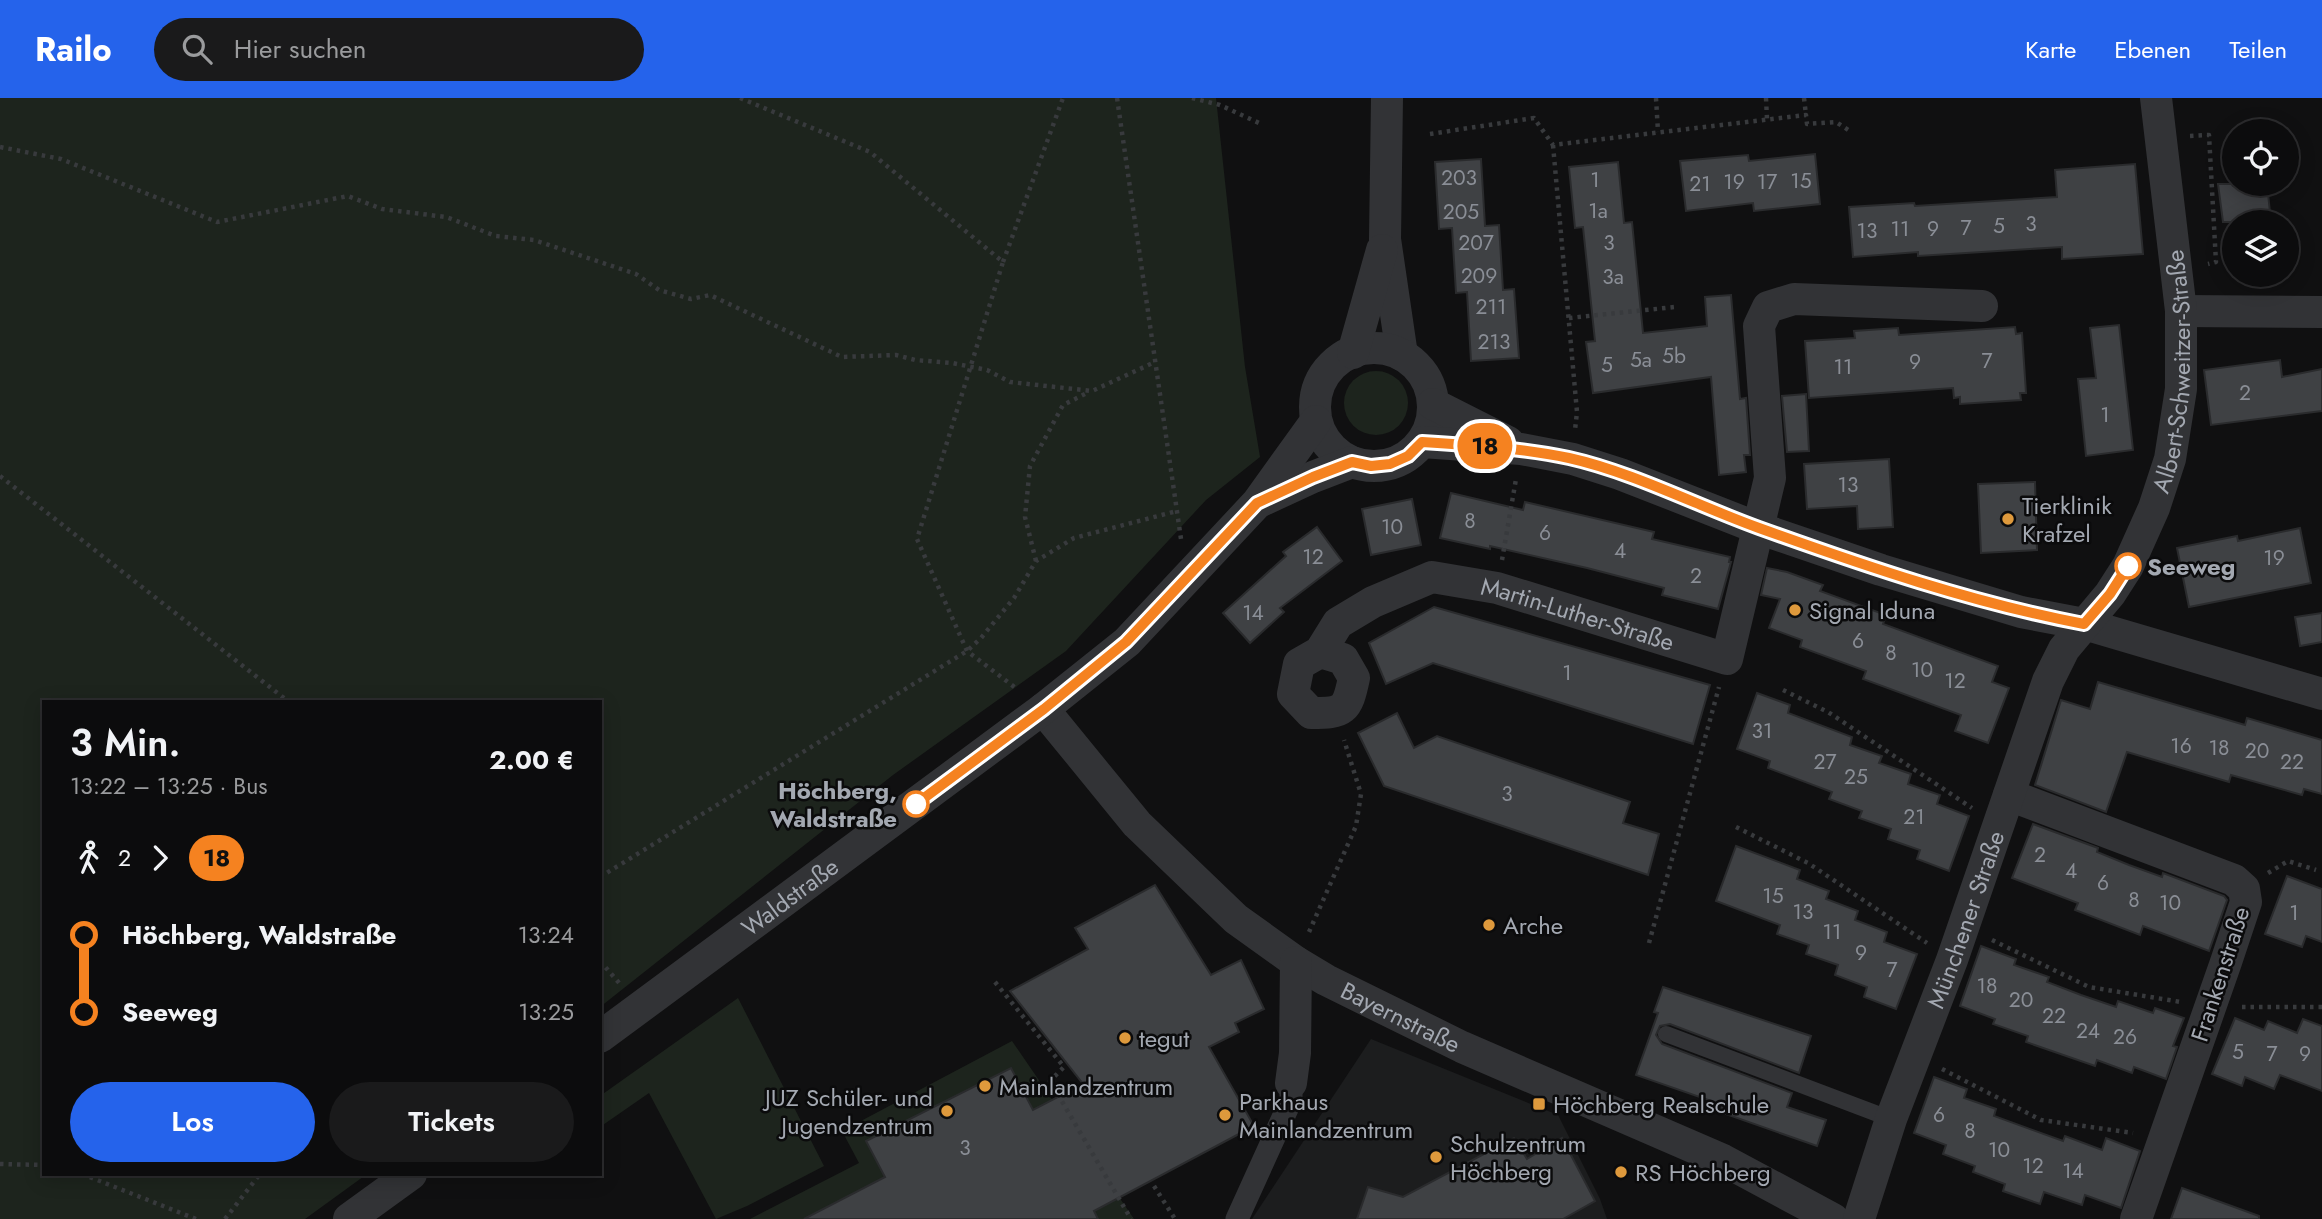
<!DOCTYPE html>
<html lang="de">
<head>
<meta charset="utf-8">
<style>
	body { margin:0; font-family:Jost,sans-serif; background:#1a1a1b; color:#f1f3f6; height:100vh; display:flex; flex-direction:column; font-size:26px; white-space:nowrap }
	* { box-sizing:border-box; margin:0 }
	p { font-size:23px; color:#9a9b9d }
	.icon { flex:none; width:38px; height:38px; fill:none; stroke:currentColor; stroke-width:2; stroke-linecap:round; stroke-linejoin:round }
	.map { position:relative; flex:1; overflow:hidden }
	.sheet { position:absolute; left:42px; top:602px; width:560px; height:476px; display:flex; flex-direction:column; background:#0c0c0d; border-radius:0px; box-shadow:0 4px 18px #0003,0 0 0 2px #2c2c2e }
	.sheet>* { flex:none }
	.badge { padding:0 14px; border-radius:23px; font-size:24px; line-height:46px }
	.tools { position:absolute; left:2222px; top:21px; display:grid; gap:14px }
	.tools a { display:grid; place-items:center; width:77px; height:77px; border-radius:50%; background:#0c0c0d; box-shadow:0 4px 18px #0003,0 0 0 2px #2c2c2e; font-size:35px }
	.map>.badge { position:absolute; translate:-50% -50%; box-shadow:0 0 0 4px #fff }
	.legs { display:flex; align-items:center; gap:10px; height:77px; padding:0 28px; font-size:23px }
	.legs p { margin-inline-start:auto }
	.head { display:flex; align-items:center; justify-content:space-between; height:119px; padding:0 28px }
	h1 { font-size:38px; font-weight:600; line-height:52px }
	.action { display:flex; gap:14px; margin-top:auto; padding:14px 28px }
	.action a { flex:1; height:80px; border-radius:42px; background:#2563eb; color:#fff; font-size:28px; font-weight:600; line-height:80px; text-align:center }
	.action a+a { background:#1a1a1b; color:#f1f3f6 }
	ul { padding:0 28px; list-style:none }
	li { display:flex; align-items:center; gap:24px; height:77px; font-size:26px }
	li i { display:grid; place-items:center; width:10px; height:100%; margin:0 9px; background:currentColor }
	li i::after { content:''; width:18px; height:18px; margin:-9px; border:5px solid; border-radius:50%; background:#0c0c0d }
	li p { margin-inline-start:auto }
	li:first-child i { background:linear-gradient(#0000 50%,currentColor 0) }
	li:last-child i { background:linear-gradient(currentColor 50%,#0000 0) }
	header { display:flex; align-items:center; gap:42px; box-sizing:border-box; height:98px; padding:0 35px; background:#2563eb; color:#fff }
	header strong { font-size:33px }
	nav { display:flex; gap:38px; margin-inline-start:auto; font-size:24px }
	.search { width:490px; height:63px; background:#1a1a1b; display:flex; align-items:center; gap:18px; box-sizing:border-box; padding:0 24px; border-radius:38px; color:#9a9b9d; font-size:26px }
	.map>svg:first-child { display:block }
	.built { fill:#1c1d1e }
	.green { fill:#1d241d }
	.building { fill:#3f4144; stroke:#2a2b2d; stroke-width:2 }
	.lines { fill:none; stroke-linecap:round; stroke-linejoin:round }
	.path { stroke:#383a3d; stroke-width:4.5; stroke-dasharray:3.5 5; stroke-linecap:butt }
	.service { stroke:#323336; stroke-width:16 }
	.pedestrian { stroke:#323336; stroke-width:23 }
	.minor { stroke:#323336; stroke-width:32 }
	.line-1-casing { stroke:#fff; stroke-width:16 }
	.line-1 { stroke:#f58220; stroke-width:10 }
	.poi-dot { fill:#de993c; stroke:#0b0b0c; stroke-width:2.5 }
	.stop-1-dot { fill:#fff; stroke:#f58220; stroke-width:3.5 }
	.labels { text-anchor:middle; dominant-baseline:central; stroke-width:5; stroke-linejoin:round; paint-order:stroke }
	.number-label { font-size:21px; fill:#8a8e96 }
	.street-label { font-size:24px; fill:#a3a8b1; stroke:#0b0b0c }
	.poi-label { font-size:24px; fill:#a3a8b1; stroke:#0b0b0c; text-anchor:start }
	.stop-label { font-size:24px; font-weight:bold; fill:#a3a8b1; stroke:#0b0b0c; text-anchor:start }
</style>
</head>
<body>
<header>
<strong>Railo</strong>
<div class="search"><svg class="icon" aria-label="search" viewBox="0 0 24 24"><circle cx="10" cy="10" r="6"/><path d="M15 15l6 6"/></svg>Hier suchen</div>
<nav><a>Karte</a><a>Ebenen</a><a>Teilen</a></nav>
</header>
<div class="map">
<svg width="2322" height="1121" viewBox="0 0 2322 1121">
	<rect width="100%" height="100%" fill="#101011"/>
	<!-- built -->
	<path class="built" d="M 1371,941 L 1558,1017 L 1600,1101 L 1607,1121 L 1252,1121 Z"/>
	<!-- green -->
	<g class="green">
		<path d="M 0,0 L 1216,0 L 1245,269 L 1260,359 L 1206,402 L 1066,553 L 893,677 L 600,909 L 600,604 L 44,604 L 44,1076 L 367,1076 L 305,1121 L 0,1121 Z"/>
		<circle cx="1376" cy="305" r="32"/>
		<path d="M 738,900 L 824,1068 L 747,1108 L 716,1121 L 649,995 L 600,1029 L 600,998 Z"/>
		<path d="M 1012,943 L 1134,1121 L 750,1121 L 859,1065 L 842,1033 Z"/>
	</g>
	<!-- building -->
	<g class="building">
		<path d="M 1815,56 L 1820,106 L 1754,113 L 1753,105 L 1686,113 L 1680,63 L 1748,57 L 1749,63 Z"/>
		<path d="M 1481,61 L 1485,128 L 1499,127 L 1503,192 L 1514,191 L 1519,260 L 1471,263 L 1467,194 L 1456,195 L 1452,130 L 1439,131 L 1435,64 Z"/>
		<path d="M 1618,64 L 1624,125 L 1632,124 L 1643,235 L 1707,228 L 1705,199 L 1731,197 L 1740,301 L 1746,300 L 1750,357 L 1744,357 L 1746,374 L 1719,377 L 1711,279 L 1593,295 L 1586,244 L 1595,243 L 1583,129 L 1575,130 L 1569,69 Z"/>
		<path d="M 2135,66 L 2143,156 L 2062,161 L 2062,149 L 1918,158 L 1918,154 L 1853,159 L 1849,109 L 1914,105 L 1915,108 L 2057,99 L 2055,72 Z"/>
		<path d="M 2218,86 L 2267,86 L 2271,124 L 2223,124 Z"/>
		<path d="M 2119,227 L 2133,352 L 2086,358 L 2078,281 L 2096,280 L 2090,230 Z"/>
		<path d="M 2015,229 L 2016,236 L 2022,235 L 2026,295 L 2020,295 L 2021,302 L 1960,306 L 1960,299 L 1954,300 L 1953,290 L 1809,300 L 1805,243 L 1855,240 L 1854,233 L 1898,230 L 1899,237 Z"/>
		<path d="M 2280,262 L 2282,279 L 2322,271 L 2322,313 L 2211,327 L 2204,272 Z"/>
		<path d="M 1806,296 L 1809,353 L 1787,354 L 1782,298 Z"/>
		<path d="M 1889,361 L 1893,429 L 1858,431 L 1857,408 L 1807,411 L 1804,366 Z"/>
		<path d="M 2035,384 L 2037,452 L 1981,455 L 1978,386 Z"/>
		<path d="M 1451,395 L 1523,412 L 1525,404 L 1654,434 L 1652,441 L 1730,459 L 1729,464 L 1731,464 L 1718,511 L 1662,497 L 1664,490 L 1587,470 L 1490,448 L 1490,451 L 1440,440 Z"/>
		<path d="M 1412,401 L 1421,447 L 1371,457 L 1362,411 Z"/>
		<path d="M 1317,429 L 1342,463 L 1280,510 L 1284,514 L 1250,545 L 1223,515 L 1286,458 L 1283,454 Z"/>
		<path d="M 2300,430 L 2311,485 L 2189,509 L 2177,450 L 2237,438 L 2238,443 Z"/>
		<path d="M 1767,470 L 1787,474 L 1823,487 L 1820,493 L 1886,517 L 1883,526 L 1998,568 L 1992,584 L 2009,590 L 1988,645 L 1955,633 L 1961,617 L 1863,581 L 1866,573 L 1800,549 L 1802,542 L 1769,530 L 1780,501 L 1761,497 Z"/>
		<path d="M 1434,509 L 1710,587 L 1693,646 L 1433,565 L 1386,586 L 1369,545 Z"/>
		<path d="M 2322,515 L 2322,544 L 2300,548 L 2295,519 Z"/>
		<path d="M 2098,584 L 2245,627 L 2247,620 L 2322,642 L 2322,696 L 2304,691 L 2302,697 L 2231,677 L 2229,684 L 2127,654 L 2106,714 L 2035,687 L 2061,602 L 2090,611 Z"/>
		<path d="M 1757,595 L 1790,607 L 1788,615 L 1852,639 L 1850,647 L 1882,658 L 1879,665 L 1911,676 L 1908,686 L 1940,697 L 1937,706 L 1969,718 L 1949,773 L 1917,761 L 1920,752 L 1888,741 L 1891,731 L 1859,720 L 1862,713 L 1829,701 L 1832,694 L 1768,670 L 1770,663 L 1737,651 Z"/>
		<path d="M 1397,615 L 1414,650 L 1437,638 L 1630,704 L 1623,725 L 1659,736 L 1648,777 L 1384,688 L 1358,635 Z"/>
		<path d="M 2033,726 L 2098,750 L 2097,754 L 2129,767 L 2162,779 L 2163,775 L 2224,798 L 2227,802 L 2209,853 L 2143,828 L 2140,837 L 2075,812 L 2078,805 L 2012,780 Z"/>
		<path d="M 1736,748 L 1800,772 L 1797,781 L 1829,793 L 1826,801 L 1858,813 L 1855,822 L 1887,834 L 1884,844 L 1917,856 L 1896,911 L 1864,899 L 1867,889 L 1835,877 L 1838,867 L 1806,856 L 1809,847 L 1777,836 L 1780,827 L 1716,803 Z"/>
		<path d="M 2287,778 L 2322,791 L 2322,844 L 2306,838 L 2302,849 L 2265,836 Z"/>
		<path d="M 1155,787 L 1211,877 L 1241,862 L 1264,911 L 1235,925 L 1239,934 L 1209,949 L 1254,1028 L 1094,1113 L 1098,1121 L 804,1121 L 885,1079 L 866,1043 L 1011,970 L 1033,1012 L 1083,986 L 1010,893 L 1088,851 L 1075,830 Z"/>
		<path d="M 1981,848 L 2016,861 L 2014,867 L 2049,879 L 2047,884 L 2081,897 L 2116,909 L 2118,903 L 2153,915 L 2155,910 L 2184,920 L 2173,948 L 2177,949 L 2166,981 L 2134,969 L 2132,975 L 2097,962 L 2095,968 L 2026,944 L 2028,938 L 1993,926 L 1995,921 L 1960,908 Z"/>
		<path d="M 1663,889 L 1811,938 L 1799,975 L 1670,926 L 1660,928 L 1656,937 L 1662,946 L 1792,995 L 1787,1009 L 1826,1022 L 1817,1048 L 1720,1014 L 1723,1007 L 1636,977 L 1658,915 L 1654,914 Z"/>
		<path d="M 2235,920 L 2264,932 L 2268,923 L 2297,935 L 2303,921 L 2322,928 L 2322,993 L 2280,977 L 2274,991 L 2245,979 L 2242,988 L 2212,976 Z"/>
		<path d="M 1934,979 L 1967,991 L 1964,1000 L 1996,1011 L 1994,1018 L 2063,1043 L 2065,1038 L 2102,1052 L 2106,1040 L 2140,1053 L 2121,1110 L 2085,1097 L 2082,1107 L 2044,1094 L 2040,1106 L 2003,1093 L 2005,1086 L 1973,1074 L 1975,1068 L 1943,1056 L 1946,1047 L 1914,1035 Z"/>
		<path d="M 1514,1040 L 1527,1061 L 1562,1040 L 1595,1103 L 1563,1121 L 1357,1121 L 1368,1089 L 1403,1099 Z"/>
		<path d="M 2182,1090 L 2259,1118 L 2259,1121 L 2171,1121 Z"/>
	</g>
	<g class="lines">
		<!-- path -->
		<g class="path">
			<path d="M 740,0 L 870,54 L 1003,164 L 917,441 L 967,553 L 1017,591"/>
			<path d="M 1117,0 L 1181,441"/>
			<path d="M 1192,0 L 1220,7 L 1259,25"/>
			<path d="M 1656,0 L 1658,34"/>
			<path d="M 1766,0 L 1767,21"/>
			<path d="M 1804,0 L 1806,17"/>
			<path d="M 1430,36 L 1534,20 L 1553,47 L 1806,17 L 1807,26 L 1836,24 L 1850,33"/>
			<path d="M 2190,38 L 2209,37 L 2216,164 L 2208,166"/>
			<path d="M 1553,47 L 1577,314 L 1575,332"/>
			<path d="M 0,49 L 61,61 L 217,124 L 348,98 L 382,111 L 446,119 L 496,138 L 534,142 L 636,176 L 659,192 L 691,201 L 710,197 L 842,259 L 896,257 L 915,262 L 952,265 L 987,272 L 1010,284 L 1092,293 L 1155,264"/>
			<path d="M 1003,164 L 1063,0"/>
			<path d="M 1569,220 L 1675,209"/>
			<path d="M 0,378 L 289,604"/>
			<path d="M 1502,462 L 1516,381"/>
			<path d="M 1036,463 L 1025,419 L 1030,368 L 1063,307 L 1089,294"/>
			<path d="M 1783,592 L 1828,614 L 1972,710"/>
			<path d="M 1736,729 L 1808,765 L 1927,845"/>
			<path d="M 2268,775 L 2288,763 L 2316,772"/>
			<path d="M 600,779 L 967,553 L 981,540 L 1014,500 L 1036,463 L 1074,440 L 1177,413"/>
			<path d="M 1309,834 L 1356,728 L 1361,696 L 1344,642"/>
			<path d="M 1992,842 L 2089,889 L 2181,904"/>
			<path d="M 1649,845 L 1719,589"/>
			<path d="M 600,863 L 620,886"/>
			<path d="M 995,884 L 1064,969 L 1050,983 L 1131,1121"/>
			<path d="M 2242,909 L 2322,909"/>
			<path d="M 1942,971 L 2041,1022 L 2133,1035"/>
			<path d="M 0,1066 L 44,1067"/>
			<path d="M 82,1076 L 196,1121"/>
			<path d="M 1154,1088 L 1175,1121"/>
			<path d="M 225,1121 L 260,1076"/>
		</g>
		<!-- service -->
		<path class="service" d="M 1666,936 L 1891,1021"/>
		<!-- pedestrian -->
		<path class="pedestrian" d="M 1237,1121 L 1291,1002 L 1291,985"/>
		<!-- minor -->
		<g class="minor">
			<path d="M 1387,0 L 1385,141 L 1402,257"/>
			<path d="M 2181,213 L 2322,214"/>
			<circle cx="1374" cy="309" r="59"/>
			<path d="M 1353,255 L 1382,152"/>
			<path d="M 1433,306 L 1508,344"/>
			<path d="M 1422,344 L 1521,351 L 1573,361 L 1620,376 L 1758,430 L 1881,472 L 2021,514 L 2084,526 L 2322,596"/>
			<path d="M 1261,403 L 1313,379 L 1352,364"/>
			<path id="s1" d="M 1320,554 L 1343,561 L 1354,580 C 1347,613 1344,615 1311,615 L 1293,596 L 1299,566 L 1320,554 L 1338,525 L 1373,504 L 1432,479 L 1497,490 L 1727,561 L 1770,380 L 1759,228 L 1768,209 L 1794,201 L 1982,208"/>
			<path id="s2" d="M 1043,611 L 1137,726 L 1236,821 L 1296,864 L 1326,882 L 1462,949 L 1723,1062 L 1833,1121"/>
			<path d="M 2009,697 L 2234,782 L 2244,791 L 2246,804 L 2226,864 L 2136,1121"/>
			<path id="s3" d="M 600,939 L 1043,611 L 1127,544 L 1257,405 L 1316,323"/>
			<path d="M 1291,985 L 1295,955 L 1296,864"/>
			<path d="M 349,1121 L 411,1076"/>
			<path id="s4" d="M 1859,1121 L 1891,1021 L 1952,862 L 2048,583 L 2064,551 L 2110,496 L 2128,468 L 2154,410 L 2170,361 L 2181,291 L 2181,213 L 2156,0"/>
		</g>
	</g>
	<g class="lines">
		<!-- line-1 casing -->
		<g class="line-1-casing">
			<path id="line-1" d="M 916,706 L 1044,611 L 1126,544 L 1257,405 L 1313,379 L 1352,364 L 1371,368 L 1390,366 L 1408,358 L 1422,344 C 1472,347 1521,350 1569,360 C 1632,374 1698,408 1759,430 C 1865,468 1973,505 2084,526 L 2110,496 L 2128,468"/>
		</g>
		<!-- line-1 -->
		<use href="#line-1" class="line-1"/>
	</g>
	<!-- markers -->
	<g class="poi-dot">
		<circle cx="2008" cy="421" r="7"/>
		<circle cx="1795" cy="512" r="7"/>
		<circle cx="1489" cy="827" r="7"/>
		<circle cx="1125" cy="940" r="7"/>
		<circle cx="985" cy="988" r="7"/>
		<rect x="1532" y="999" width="14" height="14" rx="3.5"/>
		<circle cx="947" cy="1013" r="7"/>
		<circle cx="1225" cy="1017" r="7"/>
		<circle cx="1436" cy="1059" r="7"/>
		<circle cx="1621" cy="1074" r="7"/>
	</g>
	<g class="stop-1-dot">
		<circle cx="2128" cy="468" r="12"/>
		<circle cx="916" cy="706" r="12"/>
	</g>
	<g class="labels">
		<!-- number labels -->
		<g class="number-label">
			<text x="1459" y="80">203</text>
			<text x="1595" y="82">1</text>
			<text x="1801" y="83">15</text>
			<text x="1734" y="84">19</text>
			<text x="1767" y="84">17</text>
			<text x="1700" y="86">21</text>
			<text x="1598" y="113">1a</text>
			<text x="1461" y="114">205</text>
			<text x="2031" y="126">3</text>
			<text x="1999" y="128">5</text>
			<text x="1966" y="130">7</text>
			<text x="1900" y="131">11</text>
			<text x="1933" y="131">9</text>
			<text x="1867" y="133">13</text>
			<text x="1476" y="145">207</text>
			<text x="1609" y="145">3</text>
			<text x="1479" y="178">209</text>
			<text x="1613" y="179">3a</text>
			<text x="1491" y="209">211</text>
			<text x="1494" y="244">213</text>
			<text x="1674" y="258">5b</text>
			<text x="1641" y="262">5a</text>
			<text x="1987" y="263">7</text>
			<text x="1915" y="264">9</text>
			<text x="1607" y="267">5</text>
			<text x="1843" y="269">11</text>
			<text x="2245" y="295">2</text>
			<text x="2105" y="317">1</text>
			<text x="1848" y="387">13</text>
			<text x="1470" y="423">8</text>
			<text x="1392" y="429">10</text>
			<text x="1545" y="435">6</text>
			<text x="1620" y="453">4</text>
			<text x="1313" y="459">12</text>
			<text x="2274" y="460">19</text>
			<text x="1696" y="478">2</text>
			<text x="1253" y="515">14</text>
			<text x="1858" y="543">6</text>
			<text x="1891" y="555">8</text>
			<text x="1922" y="572">10</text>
			<text x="1567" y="575">1</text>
			<text x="1955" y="583">12</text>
			<text x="1762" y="633">31</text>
			<text x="2181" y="648">16</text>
			<text x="2219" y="650">18</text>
			<text x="2257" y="653">20</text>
			<text x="1825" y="664">27</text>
			<text x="2292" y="664">22</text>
			<text x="1856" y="679">25</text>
			<text x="1507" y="696">3</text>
			<text x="1914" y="719">21</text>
			<text x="2040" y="757">2</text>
			<text x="2071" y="773">4</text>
			<text x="2103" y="785">6</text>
			<text x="1773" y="798">15</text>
			<text x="2134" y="802">8</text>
			<text x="2170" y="805">10</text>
			<text x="1803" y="814">13</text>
			<text x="2294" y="815">1</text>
			<text x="1832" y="834">11</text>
			<text x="1861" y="855">9</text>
			<text x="1892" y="872">7</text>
			<text x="1987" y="888">18</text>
			<text x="2021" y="902">20</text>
			<text x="2054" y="918">22</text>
			<text x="2088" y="933">24</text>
			<text x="2125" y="939">26</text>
			<text x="2238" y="954">5</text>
			<text x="2272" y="956">7</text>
			<text x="2305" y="956">9</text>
			<text x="1939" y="1017">6</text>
			<text x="1970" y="1033">8</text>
			<text x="965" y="1050">3</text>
			<text x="1999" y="1052">10</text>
			<text x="2033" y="1068">12</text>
			<text x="2073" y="1073">14</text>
		</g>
		<!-- street labels -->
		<g class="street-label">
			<text stroke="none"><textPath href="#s4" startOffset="914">Albert-Schweitzer-Straße</textPath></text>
			<text stroke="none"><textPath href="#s1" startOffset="481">Martin-Luther-Straße</textPath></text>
			<text stroke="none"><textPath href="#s3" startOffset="236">Waldstraße</textPath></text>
			<text stroke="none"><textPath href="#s4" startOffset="318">Münchener Straße</textPath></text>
			<text transform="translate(2220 876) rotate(-72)">Frankenstraße</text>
			<text stroke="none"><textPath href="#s2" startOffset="478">Bayernstraße</textPath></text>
		</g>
		<!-- poi labels -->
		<g class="poi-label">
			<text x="2022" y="407">Tierklinik<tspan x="2022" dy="28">Krafzel</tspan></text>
			<text x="1809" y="512">Signal Iduna</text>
			<text x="1503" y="827">Arche</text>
			<text x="1139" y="940">tegut</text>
			<text x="999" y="988">Mainlandzentrum</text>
			<text x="933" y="999" text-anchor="end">JUZ Schüler- und<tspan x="933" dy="28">Jugendzentrum</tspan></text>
			<text x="1239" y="1003">Parkhaus<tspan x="1239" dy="28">Mainlandzentrum</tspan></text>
			<text x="1553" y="1006">Höchberg Realschule</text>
			<text x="1450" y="1045">Schulzentrum<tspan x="1450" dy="28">Höchberg</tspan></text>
			<text x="1635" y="1074">RS Höchberg</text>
		</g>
		<!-- stop labels -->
		<g class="stop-label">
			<text x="2147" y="468">Seeweg</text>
			<text x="897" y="692" text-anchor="end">Höchberg,<tspan x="897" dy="28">Waldstraße</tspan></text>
		</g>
	</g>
</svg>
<div class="tools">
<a><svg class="icon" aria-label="locate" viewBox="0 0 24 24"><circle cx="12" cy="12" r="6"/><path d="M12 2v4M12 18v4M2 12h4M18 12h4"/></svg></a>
<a><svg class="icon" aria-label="layers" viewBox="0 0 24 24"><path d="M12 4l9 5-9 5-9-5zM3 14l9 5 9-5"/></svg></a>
</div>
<b class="badge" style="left:1485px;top:348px;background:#f58220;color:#111">18</b>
<section class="sheet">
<div class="head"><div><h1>3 Min.</h1><p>13:22 – 13:25 · Bus</p></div><b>2.00 €</b></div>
<div class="legs"><svg class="icon" aria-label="walk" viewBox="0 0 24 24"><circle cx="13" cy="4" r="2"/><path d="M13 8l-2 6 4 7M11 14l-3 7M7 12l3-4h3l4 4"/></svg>2<svg class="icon" aria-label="forward" viewBox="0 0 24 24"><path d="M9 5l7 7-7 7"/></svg><b class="badge" style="background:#f58220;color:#111">18</b></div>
<ul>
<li><i style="color:#f58220"></i><b>Höchberg, Waldstraße</b><p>13:24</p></li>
<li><i style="color:#f58220"></i><b>Seeweg</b><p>13:25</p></li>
</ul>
<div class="action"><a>Los</a><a>Tickets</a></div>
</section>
</div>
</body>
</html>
